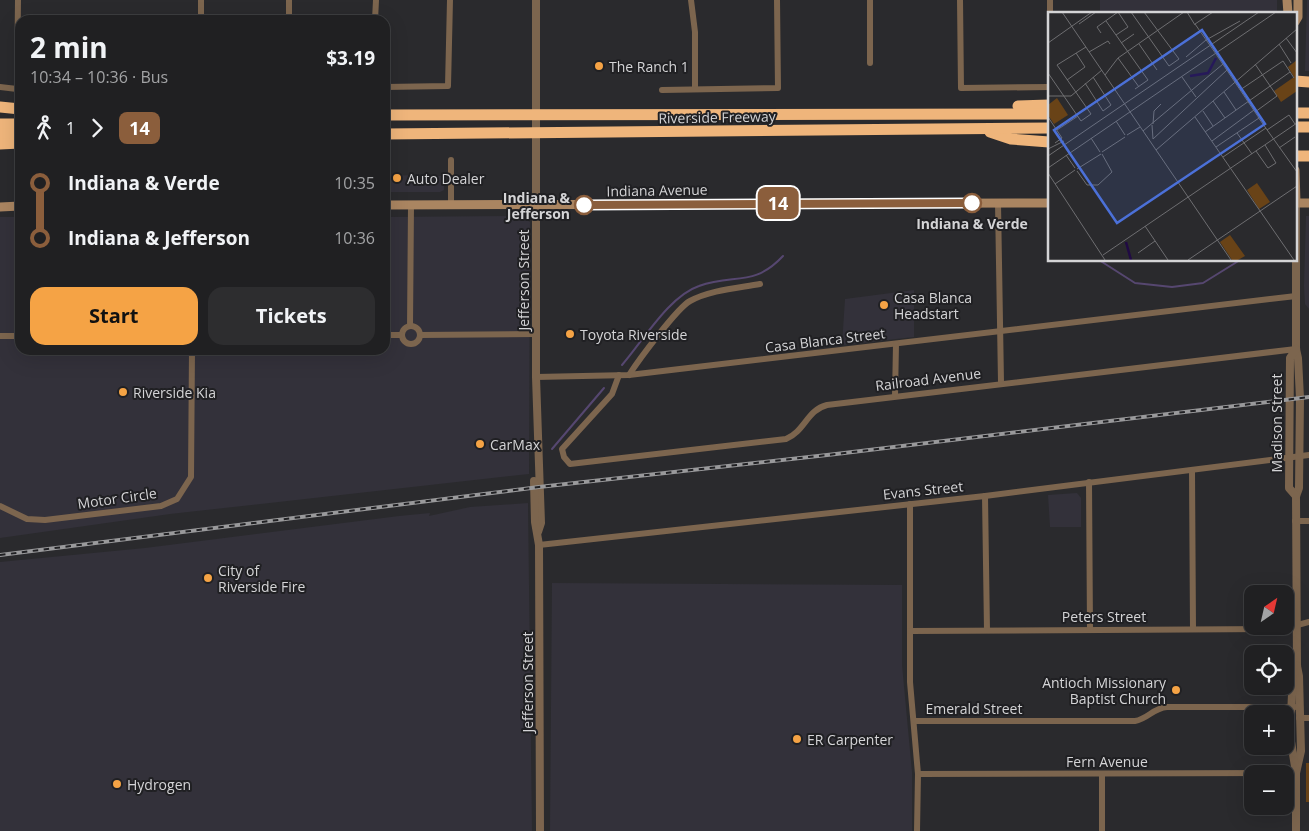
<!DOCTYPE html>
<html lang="en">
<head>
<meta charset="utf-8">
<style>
	body { margin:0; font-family:"Open Sans",sans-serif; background:#2d2d2f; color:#f1f3f6; height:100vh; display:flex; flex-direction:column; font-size:19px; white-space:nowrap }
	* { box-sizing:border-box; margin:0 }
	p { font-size:16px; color:#a2a3a5 }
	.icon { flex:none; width:28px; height:28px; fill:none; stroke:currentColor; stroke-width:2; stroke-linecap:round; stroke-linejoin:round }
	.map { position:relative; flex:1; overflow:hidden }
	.sheet { position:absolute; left:15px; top:15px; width:375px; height:340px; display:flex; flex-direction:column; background:#202022; border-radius:15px; box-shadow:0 5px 20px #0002,0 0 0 1px #3d3e40 }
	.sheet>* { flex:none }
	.badge { padding:0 10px; border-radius:8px; font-size:18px; line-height:32px }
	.needle { width:32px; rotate:34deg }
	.buttons { position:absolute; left:1244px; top:585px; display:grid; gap:10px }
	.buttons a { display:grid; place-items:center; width:50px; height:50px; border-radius:10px; background:#202022; box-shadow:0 5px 20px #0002,0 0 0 1px #3d3e40; font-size:25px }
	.map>.badge { position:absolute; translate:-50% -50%; box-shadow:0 0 0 2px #fff }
	.legs { display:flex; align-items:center; gap:8px; height:55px; padding:0 15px; font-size:16px }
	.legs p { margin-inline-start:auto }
	.summary { display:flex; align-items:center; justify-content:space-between; height:85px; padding:0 15px }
	h1 { font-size:28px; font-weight:700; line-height:38px }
	.action { display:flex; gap:10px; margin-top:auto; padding:10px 15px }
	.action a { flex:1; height:58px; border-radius:15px; background:#f5a345; color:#111; font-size:20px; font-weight:700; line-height:58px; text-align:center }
	.action a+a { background:#2d2d2f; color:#f1f3f6 }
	ul { padding:0 15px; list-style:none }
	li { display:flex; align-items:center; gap:18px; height:55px; font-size:19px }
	li i { display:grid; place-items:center; width:8px; height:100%; margin:0 6px; background:currentColor }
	li i::after { content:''; width:12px; height:12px; margin:-6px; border:4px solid; border-radius:50%; background:#202022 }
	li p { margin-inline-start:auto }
	li:first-child i { background:linear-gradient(#0000 50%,currentColor 0) }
	li:last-child i { background:linear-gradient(currentColor 50%,#0000 0) }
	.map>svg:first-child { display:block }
	.built { fill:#33313a }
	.green { fill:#694317 }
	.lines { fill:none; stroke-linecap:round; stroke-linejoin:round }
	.stream { stroke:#564770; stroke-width:2 }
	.minor { stroke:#7c654e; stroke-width:6 }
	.tertiary { stroke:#7c654e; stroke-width:8 }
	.secondary { stroke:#aa8561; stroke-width:9 }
	.motorway { stroke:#efb57b; stroke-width:11 }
	.rail-casing { stroke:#99999b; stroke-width:4 }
	.rail { stroke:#202023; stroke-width:2; stroke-dasharray:5.5; stroke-linecap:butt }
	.line-1-casing { stroke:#fff; stroke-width:11 }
	.line-1 { stroke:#8b5e3c; stroke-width:8 }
	.poi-dot { fill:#f5a345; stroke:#202023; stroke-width:2 }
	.stop-1-dot { fill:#fff; stroke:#8b5e3c; stroke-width:2.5 }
	.labels { text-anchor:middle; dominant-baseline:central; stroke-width:4; stroke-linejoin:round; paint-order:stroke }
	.poi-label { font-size:14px; fill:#d4d4d6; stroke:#202023; text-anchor:start }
	.street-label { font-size:14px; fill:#d4d4d6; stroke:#202023 }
	.stop-label { font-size:14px; font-weight:bold; fill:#d4d4d6; stroke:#202023; text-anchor:end }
	.inset-river { fill:none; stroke:#200a44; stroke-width:2.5 }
	.inset-road { fill:none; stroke:#6e6e71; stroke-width:1 }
	.view { fill:#4b70d8; fill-opacity:0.15; stroke:#4b70d8; stroke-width:2.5 }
	.inset-edge { fill:none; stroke:#d4d4d6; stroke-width:2.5 }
</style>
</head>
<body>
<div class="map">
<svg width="1309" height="831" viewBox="0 0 1309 831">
	<rect width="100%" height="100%" fill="#2a2a2d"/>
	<!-- built -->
	<g class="built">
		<rect x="1100" y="0" width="177" height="14"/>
		<path d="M 1307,0 L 1309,0 L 1309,71 L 1305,71 Z"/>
		<path d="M 385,175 L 444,176 L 444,190 L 440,192 L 385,192 Z"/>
		<path d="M 522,216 L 530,222 L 529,474 L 170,514 L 0,538 L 0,217 L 20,217 L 20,350 L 385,350 L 385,217 Z"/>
		<path d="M 1306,216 L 1309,216 L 1309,309 L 1305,304 L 1304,286 Z"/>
		<path d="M 914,290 L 914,337 L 842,345 L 845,299 Z"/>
		<path d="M 1077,493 L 1081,498 L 1081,527 L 1050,527 L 1048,495 Z"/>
		<path d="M 528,503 L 532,831 L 0,831 L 0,562 L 145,548 L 399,516 L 430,513 L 429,516 L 470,507 Z"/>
		<path d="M 552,583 L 902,585 L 902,665 L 912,772 L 912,831 L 550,831 Z"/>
	</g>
	<!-- green -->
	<rect class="green" x="1306" y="763" width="3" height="39"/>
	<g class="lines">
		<!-- stream -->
		<g class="stream">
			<path d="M 1099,260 L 1135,283 L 1172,287 L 1203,283 L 1240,260"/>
			<path d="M 622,365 C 643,341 669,296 699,286 C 734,273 753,288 783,256"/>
			<path d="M 552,449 L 604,388"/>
		</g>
		<!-- minor -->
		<g class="minor">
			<path d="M 201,0 L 201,20"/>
			<path d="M 289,0 L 289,20"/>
			<path d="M 691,0 L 695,32 L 695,88"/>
			<path d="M 960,0 L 961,88 L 1049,87"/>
			<path d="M 1050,14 L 1050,0"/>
			<path d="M 19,20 L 201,18"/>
			<path d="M 375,20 L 376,0"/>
			<path d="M 870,63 L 870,0"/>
			<path d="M 0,87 L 17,89 L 18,0"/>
			<path d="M 385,87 L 448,86 L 450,0"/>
			<path d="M 662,90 L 778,88 L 777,0"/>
			<path d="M 998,203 L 1001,382"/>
			<path d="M 451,205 L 451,160"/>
			<circle cx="411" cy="335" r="9"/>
			<path d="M 410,326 L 411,205"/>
			<path d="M 385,335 L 402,335"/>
			<path d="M 420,335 L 536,334"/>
			<path d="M 0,336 L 20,336"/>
			<path d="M 619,375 L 612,394 L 562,449 L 564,457 L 570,464 L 786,439 C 805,431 807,410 827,405 L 1296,349"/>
			<path d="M 629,375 C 638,361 677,308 690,301 C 710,290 738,288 760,284"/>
			<path d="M 536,377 L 629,375 L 1296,296"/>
			<path d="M 895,396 L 896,344"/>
			<path d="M 1192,471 L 1193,629"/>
			<path d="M 1089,482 L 1090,629"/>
			<path d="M 985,496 L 987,630"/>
			<path d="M 910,504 L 910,682 L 918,774 L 917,831"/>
			<path d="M 0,506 L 27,519 L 45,520 L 161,506 L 177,499 L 191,477 L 192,350"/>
			<path d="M 1295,521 L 1309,521"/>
			<path d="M 539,545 L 985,496 L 1309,455"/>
			<path d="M 910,631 L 1283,629 L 1309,622"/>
			<path d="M 1299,718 L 1309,718"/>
			<path d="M 914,721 L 1135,721 C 1148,719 1153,708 1167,707 L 1295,707"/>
			<path d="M 918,774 L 1296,773"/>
			<path d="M 1102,774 L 1102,831"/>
		</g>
		<!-- tertiary -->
		<g class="tertiary">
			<path d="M 536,0 L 536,377 L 541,523 L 538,532"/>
			<path d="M 1296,203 L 1296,349 L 1298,358 L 1300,398 L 1299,488 L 1296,496 L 1297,666 L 1299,676 L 1301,751 L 1296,773"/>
			<path d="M 534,481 L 535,522 L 539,545 L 540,831"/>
			<path d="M 1296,496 L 1289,488 L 1290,358 L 1296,349"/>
			<path d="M 1296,831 L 1296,773 L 1290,735 L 1293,674 L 1297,666"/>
		</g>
		<!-- secondary -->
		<g class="secondary">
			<path d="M 1287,0 L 1288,14"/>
			<path d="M 1295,22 L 1298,17 L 1298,0"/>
			<path d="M 1295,170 L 1296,203"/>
			<path d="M 1295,203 L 1309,203"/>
			<path d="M 385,205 L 1049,203"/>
			<path d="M 0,207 L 20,206"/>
		</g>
		<!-- motorway -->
		<g class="motorway">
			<path d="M 1295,81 L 1309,82"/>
			<path d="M 1018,106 L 1049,105"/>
			<path d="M 0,107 L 20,109"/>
			<path d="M 1295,113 L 1309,113"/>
			<path d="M 385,115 L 1049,114"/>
			<path d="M 0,124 L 20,124"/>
			<path d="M 1295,127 L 1309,127"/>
			<path d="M 990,132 L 1011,139 L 1049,142"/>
			<path d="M 0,134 L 20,134"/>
			<path d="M 385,134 L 1049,128"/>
			<path d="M 0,144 L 20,143"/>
			<path d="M 1295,156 L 1309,156"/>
		</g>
		<!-- rail casing -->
		<g class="rail-casing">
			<path id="rail" d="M 0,555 L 539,487 L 836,454 L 1309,397"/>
		</g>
		<!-- rail -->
		<use href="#rail" class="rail"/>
	</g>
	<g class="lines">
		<!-- line-1 casing -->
		<g class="line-1-casing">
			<path id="line-1" d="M 584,205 L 972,203"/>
		</g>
		<!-- line-1 -->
		<use href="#line-1" class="line-1"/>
	</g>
	<!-- markers -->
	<g class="poi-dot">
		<circle cx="599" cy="66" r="5"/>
		<circle cx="397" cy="178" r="5"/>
		<circle cx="884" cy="305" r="5"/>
		<circle cx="570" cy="334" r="5"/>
		<circle cx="123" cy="392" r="5"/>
		<circle cx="480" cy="444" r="5"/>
		<circle cx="208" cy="578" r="5"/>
		<circle cx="1176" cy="690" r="5"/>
		<circle cx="797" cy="739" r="5"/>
		<circle cx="117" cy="784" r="5"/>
	</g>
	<g class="stop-1-dot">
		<circle cx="972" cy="203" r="9"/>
		<circle cx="584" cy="205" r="9"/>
	</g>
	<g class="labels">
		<!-- poi labels -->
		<g class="poi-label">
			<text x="609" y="66">The Ranch 1</text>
			<text x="407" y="178">Auto Dealer</text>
			<text x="894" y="297">Casa Blanca<tspan x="894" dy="16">Headstart</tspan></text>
			<text x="580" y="334">Toyota Riverside</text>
			<text x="133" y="392">Riverside Kia</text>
			<text x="490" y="444">CarMax</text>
			<text x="218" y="570">City of<tspan x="218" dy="16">Riverside Fire</tspan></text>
			<text x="1166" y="682" text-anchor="end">Antioch Missionary<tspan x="1166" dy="16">Baptist Church</tspan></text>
			<text x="807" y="739">ER Carpenter</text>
			<text x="127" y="784">Hydrogen</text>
		</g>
		<!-- street labels -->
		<g class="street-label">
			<text transform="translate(717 117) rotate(-1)">Riverside Freeway</text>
			<text transform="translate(657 190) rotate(-1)">Indiana Avenue</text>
			<text transform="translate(523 280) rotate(-90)">Jefferson Street</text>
			<text transform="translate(825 340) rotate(-7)">Casa Blanca Street</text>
			<text transform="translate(928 379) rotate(-7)">Railroad Avenue</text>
			<text transform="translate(1276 423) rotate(-90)">Madison Street</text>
			<text transform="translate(923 490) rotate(-6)">Evans Street</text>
			<text transform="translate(117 498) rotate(-8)">Motor Circle</text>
			<text x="1104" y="616">Peters Street</text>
			<text transform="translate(527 682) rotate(-90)">Jefferson Street</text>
			<text x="974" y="708">Emerald Street</text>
			<text x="1107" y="761">Fern Avenue</text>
		</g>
		<!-- stop labels -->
		<g class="stop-label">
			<text x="570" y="197">Indiana &amp;<tspan x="570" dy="16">Jefferson</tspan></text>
			<text x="972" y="223" text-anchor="middle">Indiana &amp; Verde</text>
		</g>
	</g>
	<!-- overview -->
	<g transform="translate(1048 12)">
		<rect width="249" height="249" fill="#2a2a2d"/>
		<path d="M 249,48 L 249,79 L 233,90 L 226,79 L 246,65 L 240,55 ZM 9,86 L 20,103 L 6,112 L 0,103 L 0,93 ZM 209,171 L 222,190 L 211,197 L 199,178 ZM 182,223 L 197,244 L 190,248 L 184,248 L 172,230 Z" fill="#694317"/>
		<path class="inset-river" d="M 142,64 L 160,61 L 168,46M 78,230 L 83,248"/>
		<path class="inset-road" d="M 14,0 L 183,248M 83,0 L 121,54 L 131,47 L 96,0M 139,0 L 147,13M 58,9 L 100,68 L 87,77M 31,12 L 48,0M 147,12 L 165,0M 147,12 L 168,42M 53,21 L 49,15 L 70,0M 68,23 L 80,15 L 70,0M 238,26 L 249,41M 0,31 L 44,0M 73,31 L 86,22M 91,32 L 109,58M 231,32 L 243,51M 41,40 L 60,29 L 62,32M 168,42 L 211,106M 138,45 L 158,28 L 192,9M 70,46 L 91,75M 0,61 L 33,109 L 43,102 L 9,53 L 38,35M 57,63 L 70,46 L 136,0M 134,65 L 148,85M 19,68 L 37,55 L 28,41M 37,71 L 55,99 L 63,93 L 45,65M 192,78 L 235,49 L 246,66M 176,80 L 188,98M 0,84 L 23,84 L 54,58M 165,89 L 177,106M 155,99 L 165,114M 207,100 L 229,84 L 207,52M 0,105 L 14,126 L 7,131M 147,105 L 246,248M 210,105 L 222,122M 68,109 L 77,123M 105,112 L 106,99 L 113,92M 104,113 L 105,127 L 179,58M 9,118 L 30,104M 219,118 L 241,103 L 247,112M 95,119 L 175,52M 157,120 L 242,60M 189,121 L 204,142M 222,122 L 249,160M 79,123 L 92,115M 43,126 L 52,140M 164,129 L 206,98M 168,135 L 211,106M 231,136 L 247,125M 0,137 L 16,129M 108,138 L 249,17M 208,139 L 220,156 L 228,151 L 217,133M 54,140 L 77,125M 18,143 L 27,156M 0,144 L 211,0M 175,145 L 218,116M 0,156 L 228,0M 29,157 L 53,142M 29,159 L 39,173 L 50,173 L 64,160 L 54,142M 0,161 L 57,248M 7,172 L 27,158M 97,214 L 120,248M 90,241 L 107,229M 55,243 L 249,111M 140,248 L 249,174"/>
		<path class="view" d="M 154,18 L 217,112 L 69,211 L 6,118 Z"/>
		<rect width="249" height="249" class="inset-edge"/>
	</g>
</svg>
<div class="buttons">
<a><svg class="needle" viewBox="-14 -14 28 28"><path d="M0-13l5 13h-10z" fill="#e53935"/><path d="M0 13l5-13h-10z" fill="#a2a3a5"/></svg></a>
<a><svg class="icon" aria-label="locate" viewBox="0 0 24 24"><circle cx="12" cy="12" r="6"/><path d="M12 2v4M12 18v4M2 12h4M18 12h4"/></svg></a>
<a>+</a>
<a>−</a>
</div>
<b class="badge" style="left:778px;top:203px;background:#8b5e3c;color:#fff">14</b>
<section class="sheet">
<div class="summary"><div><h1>2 min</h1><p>10:34 – 10:36 · Bus</p></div><b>$3.19</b></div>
<div class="legs"><svg class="icon" aria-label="walk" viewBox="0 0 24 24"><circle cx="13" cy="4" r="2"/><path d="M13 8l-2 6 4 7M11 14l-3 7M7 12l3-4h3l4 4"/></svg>1<svg class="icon" aria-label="forward" viewBox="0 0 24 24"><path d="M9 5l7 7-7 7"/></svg><b class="badge" style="background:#8b5e3c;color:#fff">14</b></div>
<ul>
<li><i style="color:#8b5e3c"></i><b>Indiana &amp; Verde</b><p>10:35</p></li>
<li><i style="color:#8b5e3c"></i><b>Indiana &amp; Jefferson</b><p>10:36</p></li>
</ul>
<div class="action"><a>Start</a><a>Tickets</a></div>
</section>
</div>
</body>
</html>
